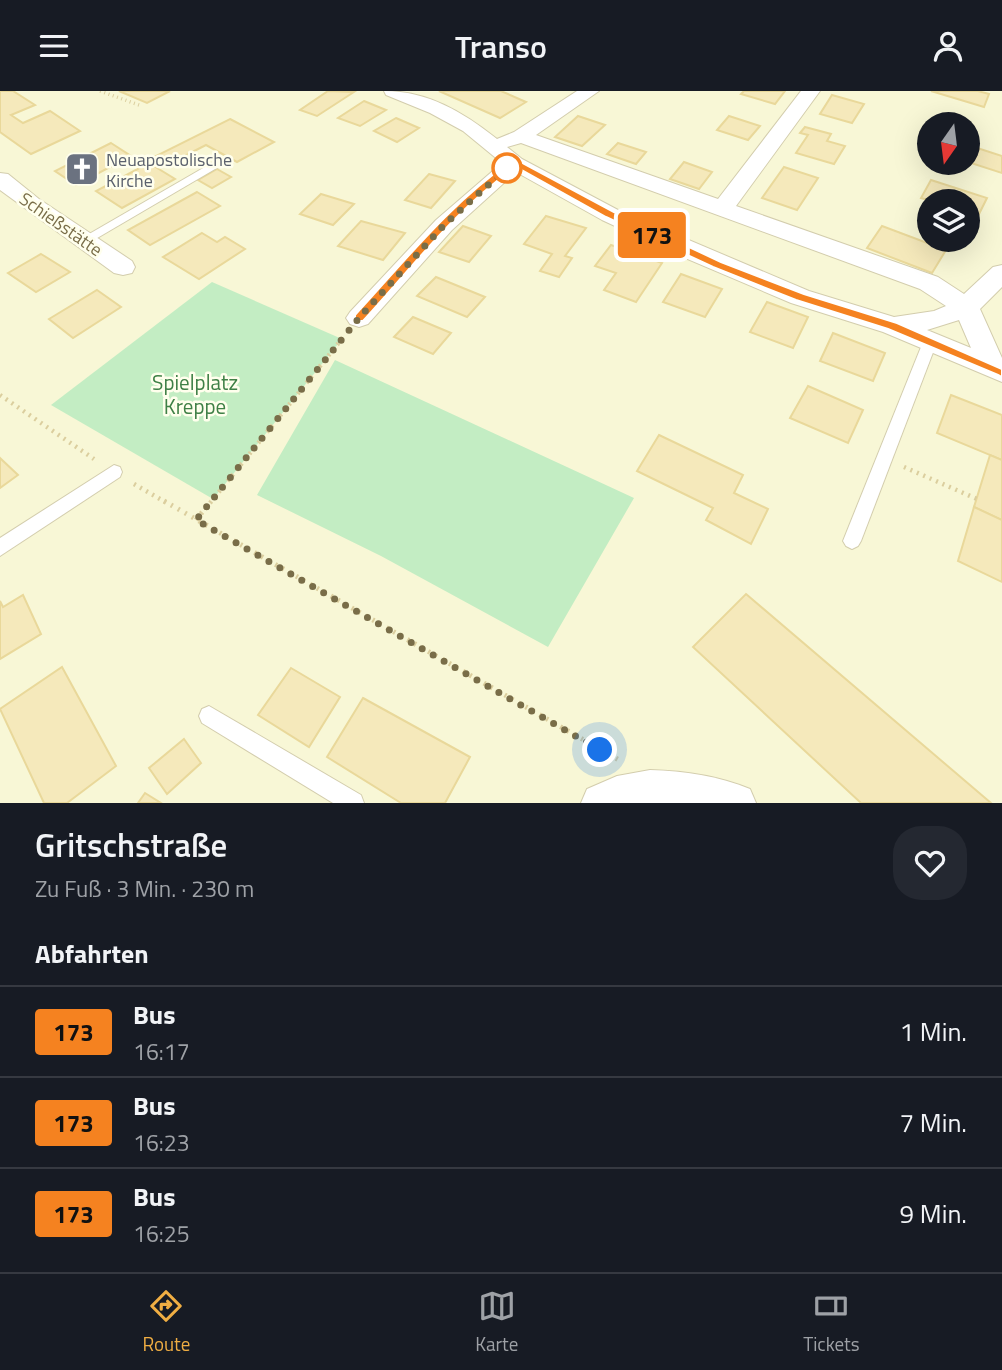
<!DOCTYPE html>
<html lang="de">
<head>
<meta charset="utf-8">
<style>
	body { margin:0; font-family:"Titillium Web",sans-serif; background:#242831; color:#f1f3f6; height:100vh; display:flex; flex-direction:column; font-size:26px; white-space:nowrap }
	* { box-sizing:border-box; margin:0 }
	p { font-size:23px; color:#9ea1a6 }
	.icon { flex:none; width:38px; height:38px; fill:none; stroke:currentColor; stroke-width:2; stroke-linecap:round; stroke-linejoin:round }
	.map { position:relative; height:712px; overflow:hidden }
	.sheet { display:flex; flex-direction:column; background:#171b24; flex:1 }
	.sheet>* { flex:none }
	.badge { padding:0 14px; border-radius:5px; font-size:24px; line-height:46px }
	.needle { width:46px; rotate:194deg }
	.buttons { position:absolute; left:917px; top:21px; display:grid; gap:14px }
	.buttons a { display:grid; place-items:center; width:63px; height:63px; border-radius:50%; background:#171b24; box-shadow:0 7px 28px #0002; font-size:35px }
	.you { position:absolute; width:35px; height:35px; margin:-18px; border:5px solid #fff; border-radius:50%; background:#1a73e8; box-shadow:0 0 0 10px #1a73e833 }
	.map>.badge { position:absolute; translate:-50% -50%; box-shadow:0 0 0 4px #fff }
	h2 { padding:0 35px; font-size:26px; line-height:63px }
	.round { display:grid; place-items:center; flex:none; width:74px; height:74px; border-radius:28px; background:#242831 }
	.headline { display:flex; align-items:center; justify-content:space-between; height:119px; padding:0 35px }
	h1 { font-size:33px; font-weight:600; line-height:52px }
	ul { padding:0; list-style:none }
	li { display:flex; align-items:center; gap:21px; height:91px; padding:0 35px; border-top:2px solid #363941 }
	li div { flex:1 }
	li b { display:block; font-size:26px }
	li em { font-style:normal }
	li .badge { min-width:77px; font-weight:700; text-align:center }
	header { display:flex; justify-content:space-between; align-items:center; height:91px; padding:0 35px; background:#171b24; font-size:32px; font-weight:600 }
	.dock { display:flex; justify-content:space-around; align-items:center; height:98px; border-top:2px solid #363941; background:#171b24; font-size:19px; color:#9ea1a6 }
	.dock a { display:grid; justify-items:center; gap:4px }
	.dock .on { color:#f0ae43 }
	.map>svg:first-child { display:block }
	.residential { fill:#f8f7d6; fill-rule:evenodd }
	.green { fill:#c3edc3 }
	.building { fill:#f5e9bb; stroke:#e9d89a; stroke-width:2 }
	.lines { fill:none; stroke-linecap:round; stroke-linejoin:round }
	.service-casing { stroke:#d3cdad; stroke-width:2 }
	.minor-casing { stroke:#d3cdad; stroke-width:2 }
	.path-far2 { stroke:#dbce9e; stroke-width:3.5; stroke-dasharray:1 3.5; stroke-linecap:butt }
	.path-far1 { stroke:#dbce9e; stroke-width:4.5; stroke-dasharray:2 5; stroke-linecap:butt }
	.path { stroke:#dbce9e; stroke-width:5; stroke-dasharray:2 6; stroke-linecap:butt }
	.service { fill:#fff; fill-rule:evenodd }
	.minor { fill:#fff; fill-rule:evenodd }
	.line { fill:#f58220; stroke:#fff; stroke-width:2 }
	.walk { stroke:#796d48; stroke-width:7; stroke-dasharray:0 12.6 }
	.stop-dot { fill:#fff; stroke:#f58220; stroke-width:3.5 }
	.labels { text-anchor:middle; dominant-baseline:central; stroke-width:5; stroke-linejoin:round; paint-order:stroke }
	.far-worship-label { font-size:18px; fill:#5b616d; stroke:#ffffed; text-anchor:start }
	.far-street-label { font-size:18px; fill:#796d48; stroke:#ffffed }
	.park-label { font-size:21px; fill:#3f8046; stroke:#ffffed }
</style>
</head>
<body>
<header><svg class="icon" aria-label="menu" viewBox="0 0 24 24"><path d="M4 6h16M4 12h16M4 18h16"/></svg>Transo<svg class="icon" aria-label="person" viewBox="0 0 24 24"><circle cx="12" cy="8" r="4"/><path d="M4 21q1-7 8-7t8 7"/></svg></header>
<div class="map">
<svg width="1002" height="712" viewBox="0 0 1002 712">
	<rect width="100%" height="100%" fill="#fefee6"/>
	<!-- residential -->
	<path class="residential" d="M 0,0 L 1002,0 L 1002,712 L 0,712 ZM 929,33 L 968,33 L 968,72 L 929,72 ZM 929,110 L 968,110 L 968,149 L 929,149 Z"/>
	<!-- green -->
	<g class="green">
		<path d="M 212,191 L 342,248 L 213,408 L 51,314 Z"/>
		<path d="M 335,269 L 634,407 L 548,556 L 381,465 L 257,404 Z"/>
	</g>
	<!-- building -->
	<g class="building">
		<path d="M 0,0 L 13,0 L 35,14 L 11,24 L 23,32 L 50,20 L 80,40 L 31,63 L 0,41 Z"/>
		<path d="M 119,0 L 170,0 L 147,12 Z"/>
		<path d="M 328,0 L 354,1 L 317,25 L 300,19 Z"/>
		<path d="M 439,0 L 501,0 L 526,11 L 500,27 Z"/>
		<path d="M 744,0 L 785,0 L 775,13 L 741,3 Z"/>
		<path d="M 931,0 L 978,0 L 989,3 L 984,16 Z"/>
		<path d="M 832,4 L 864,13 L 852,32 L 820,23 Z"/>
		<path d="M 364,10 L 386,19 L 360,35 L 338,27 Z"/>
		<path d="M 578,25 L 605,34 L 582,55 L 555,46 Z"/>
		<path d="M 729,25 L 760,35 L 748,49 L 717,39 Z"/>
		<path d="M 396,27 L 419,37 L 397,51 L 374,40 Z"/>
		<path d="M 230,28 L 274,51 L 237,71 L 206,54 L 165,75 L 152,67 Z"/>
		<path d="M 805,36 L 831,43 L 827,50 L 845,55 L 834,73 L 796,62 L 808,44 L 800,42 Z"/>
		<path d="M 111,52 L 131,65 L 76,94 L 55,80 Z"/>
		<path d="M 618,52 L 646,61 L 636,73 L 607,63 Z"/>
		<path d="M 968,54 L 1002,65 L 1002,82 L 968,71 Z"/>
		<path d="M 684,71 L 712,81 L 699,98 L 670,88 Z"/>
		<path d="M 149,72 L 175,88 L 122,117 L 96,100 Z"/>
		<path d="M 784,76 L 818,87 L 797,119 L 762,107 Z"/>
		<path d="M 217,78 L 231,86 L 212,97 L 198,89 Z"/>
		<path d="M 429,83 L 455,90 L 431,117 L 405,109 Z"/>
		<path d="M 931,89 L 987,107 L 978,125 L 968,122 L 968,110 L 932,110 L 921,107 Z"/>
		<path d="M 197,101 L 220,115 L 150,154 L 128,139 Z"/>
		<path d="M 321,103 L 354,113 L 333,134 L 300,123 Z"/>
		<path d="M 546,125 L 586,137 L 565,165 L 572,167 L 559,186 L 540,180 L 552,163 L 524,153 Z"/>
		<path d="M 361,130 L 405,142 L 383,169 L 338,155 Z"/>
		<path d="M 463,135 L 491,145 L 469,171 L 439,161 Z"/>
		<path d="M 882,135 L 946,159 L 932,182 L 867,157 Z"/>
		<path d="M 202,142 L 217,151 L 225,146 L 245,158 L 199,188 L 163,166 Z"/>
		<path d="M 611,154 L 662,172 L 636,211 L 604,199 L 616,182 L 595,175 Z"/>
		<path d="M 41,163 L 70,181 L 36,201 L 8,182 Z"/>
		<path d="M 681,183 L 722,198 L 705,226 L 663,211 Z"/>
		<path d="M 436,186 L 485,206 L 467,226 L 417,205 Z"/>
		<path d="M 97,199 L 121,216 L 73,247 L 49,228 Z"/>
		<path d="M 767,211 L 808,226 L 793,257 L 750,241 Z"/>
		<path d="M 413,226 L 451,242 L 433,263 L 394,246 Z"/>
		<path d="M 833,242 L 885,262 L 873,290 L 820,270 Z"/>
		<path d="M 808,295 L 863,319 L 848,352 L 790,327 Z"/>
		<path d="M 951,304 L 1002,324 L 1002,369 L 937,342 Z"/>
		<path d="M 659,344 L 743,384 L 734,402 L 768,418 L 751,453 L 706,429 L 713,417 L 637,380 Z"/>
		<path d="M 990,364 L 1002,369 L 1002,429 L 974,416 Z"/>
		<path d="M 0,367 L 18,384 L 0,397 Z"/>
		<path d="M 974,416 L 1002,429 L 1002,491 L 958,470 Z"/>
		<path d="M 746,503 L 991,712 L 861,712 L 693,556 Z"/>
		<path d="M 23,504 L 41,543 L 0,568 L 0,510 L 3,516 Z"/>
		<path d="M 62,576 L 116,675 L 67,712 L 44,712 L 0,618 Z"/>
		<path d="M 291,577 L 340,606 L 309,656 L 258,624 Z"/>
		<path d="M 363,607 L 470,666 L 445,712 L 401,712 L 327,666 Z"/>
		<path d="M 184,648 L 201,672 L 167,703 L 149,677 Z"/>
		<path d="M 145,702 L 161,712 L 138,712 Z"/>
	</g>
	<g class="lines">
		<!-- service casing -->
		<g class="service-casing">
			<g id="service">
				<path d="M 217,69 L 227,71 L 87,153 L 83,154 L 77,150 Z"/>
				<path d="M 930,246 L 937,251 L 861,450 L 858,455 L 852,458 L 846,455 L 843,450 L 923,251 Z"/>
				<path d="M 114,374 L 120,376 L 122,381 L 120,386 L 0,465 L 0,447 Z"/>
				<path d="M 209,615 L 361,704 L 364,712 L 333,712 L 202,632 L 199,625 L 202,618 Z"/>
			</g>
		</g>
		<!-- minor casing -->
		<g class="minor-casing">
			<g id="minor">
				<path d="M 384,0 C 428,0 463,21 497,48 L 514,41 L 577,0 L 599,0 L 536,44 L 718,108 L 801,0 L 820,0 L 736,115 L 938,186 L 964,203 L 993,176 L 1002,174 L 1002,196 L 980,218 L 1002,267 L 1002,291 L 883,241 L 791,212 L 671,161 L 602,129 L 516,81 L 452,139 L 368,233 L 359,236 L 350,233 L 346,227 L 350,221 L 436,129 L 502,72 L 463,40 L 430,22 L 386,4 ZM 521,52 L 920,198 L 946,215 L 934,220 L 894,226 L 809,200 L 618,119 L 522,68 L 507,56 ZM 959,229 L 971,257 L 927,239 Z"/>
				<path d="M 0,82 L 8,83 L 39,108 L 132,170 L 135,176 L 132,182 L 123,184 L 114,182 L 0,99 Z"/>
				<path d="M 650,679 C 684,680 719,685 750,698 L 756,712 L 581,712 L 587,698 L 617,685 Z"/>
			</g>
		</g>
		<!-- path-far2 -->
		<path class="path-far2" d="M 100,0 L 139,14"/>
		<!-- path-far1 -->
		<g class="path-far1">
			<path d="M 0,304 L 94,368"/>
			<path d="M 904,376 L 977,408"/>
			<path d="M 134,393 L 167,412"/>
			<path d="M 210,412 L 345,244"/>
		</g>
		<!-- path -->
		<g class="path">
			<path d="M 164,410 L 619,669"/>
			<path d="M 196,429 L 211,410"/>
		</g>
		<!-- service -->
		<use href="#service" class="service"/>
		<!-- minor -->
		<use href="#minor" class="minor"/>
	</g>
	<!-- line -->
	<path class="line" d="M 512,70 L 519,70 L 614,121 L 721,171 L 804,203 L 897,232 L 1002,278 L 1002,286 L 998,284 L 888,238 L 796,209 L 713,176 L 606,126 L 516,76 C 457,116 411,178 363,230 L 355,230 L 355,224 C 404,171 452,110 512,70 Z"/>
	<g class="lines">
		<!-- walk -->
		<path class="walk" d="M 507,77 L 444,134 L 359,227 L 196,429 L 600,659"/>
	</g>
	<!-- icons -->
	<defs>
		<g id="church-square" transform="scale(1.75)"><rect x="-9" y="-9" width="18" height="18" rx="4" fill="#6b7280" stroke="#ffffed"/><path d="M-1.2-6h2.4v3.5h3.3v2.4h-3.3V6h-2.4V-.1h-3.3v-2.4h3.3Z" fill="#fff"/></g>
	</defs>
	<g fill-rule="evenodd">
		<use href="#church-square" x="82" y="78"/>
	</g>
	<!-- markers -->
	<circle class="stop-dot" cx="507" cy="77" r="14"/>
	<g class="labels">
		<!-- far-worship labels -->
		<g class="far-worship-label">
			<text x="106" y="68">Neuapostolische<tspan x="106" dy="21">Kirche</tspan></text>
		</g>
		<!-- far-street labels -->
		<g class="far-street-label">
			<text transform="translate(61 133) rotate(35)">Schießstätte</text>
		</g>
		<!-- park labels -->
		<g class="park-label">
			<text x="195" y="291">Spielplatz<tspan x="195" dy="24">Kreppe</tspan></text>
		</g>
	</g>
</svg>
<div class="buttons">
<a><svg class="needle" viewBox="-14 -14 28 28"><path d="M0-13l5 13h-10z" fill="#e53935"/><path d="M0 13l5-13h-10z" fill="#9ea1a6"/></svg></a>
<a><svg class="icon" aria-label="layers" viewBox="0 0 24 24"><path d="M12 4l9 5-9 5-9-5zM3 14l9 5 9-5"/></svg></a>
</div>
<div class="you" style="left:600px;top:659px"></div>
<b class="badge" style="left:652px;top:144px;background:#f58220;color:#111">173</b>
</div>
<section class="sheet">
<div class="headline"><div><h1>Gritschstraße</h1><p>Zu Fuß · 3 Min. · 230 m</p></div><a class="round"><svg class="icon" aria-label="heart" viewBox="0 0 24 24"><path d="M12 20l-8-8c-3-5 5-10 8-4 3-6 11-1 8 4z"/></svg></a></div>
<h2>Abfahrten</h2>
<ul>
<li><span class="badge" style="background:#f58220;color:#111">173</span><div><b>Bus</b><p>16:17</p></div><em>1 Min.</em></li>
<li><span class="badge" style="background:#f58220;color:#111">173</span><div><b>Bus</b><p>16:23</p></div><em>7 Min.</em></li>
<li><span class="badge" style="background:#f58220;color:#111">173</span><div><b>Bus</b><p>16:25</p></div><em>9 Min.</em></li>
</ul>
</section>
<nav class="dock">
<a class="on"><svg class="icon" aria-label="directions" viewBox="0 0 24 24"><path d="M12 3l9 9-9 9-9-9zM9 14v-3h6M13 9l2 2-2 2"/></svg>Route</a>
<a><svg class="icon" aria-label="map" viewBox="0 0 24 24"><path d="M3 6l6-2 6 2 6-2v14l-6 2-6-2-6 2zM9 4v14M15 6v14"/></svg>Karte</a>
<a><svg class="icon" aria-label="tickets" viewBox="0 0 24 24"><path d="M3 7h18v10H3zM15 7v10"/></svg>Tickets</a>
</nav>
</body>
</html>
